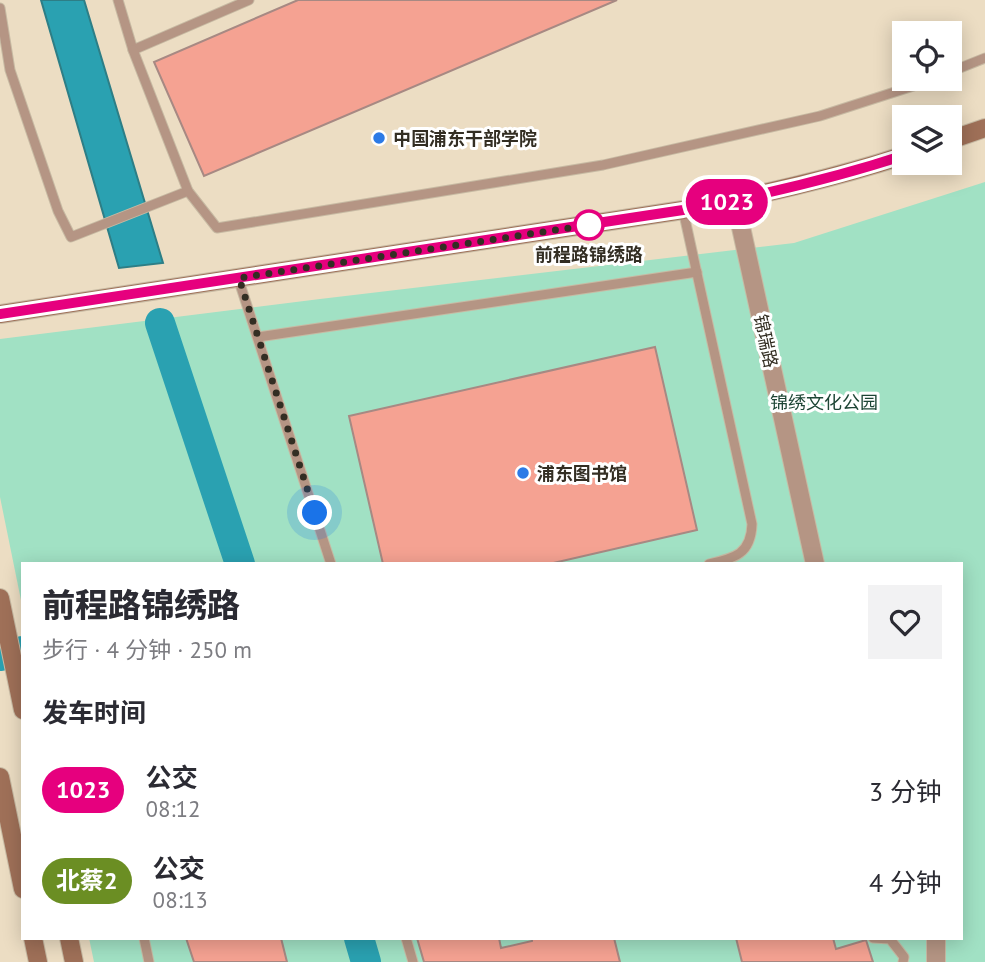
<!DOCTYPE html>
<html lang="zh">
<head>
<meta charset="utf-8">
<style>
	body { margin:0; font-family:"PT Sans","Noto Sans SC",sans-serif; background:#f2f2f3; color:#2b2b33; height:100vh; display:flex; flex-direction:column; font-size:26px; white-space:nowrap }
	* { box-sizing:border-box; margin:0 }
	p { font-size:23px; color:#7c7c81 }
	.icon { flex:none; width:38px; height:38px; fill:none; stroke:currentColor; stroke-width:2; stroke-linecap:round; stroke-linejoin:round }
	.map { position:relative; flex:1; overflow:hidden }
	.sheet { position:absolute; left:21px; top:562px; width:942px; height:378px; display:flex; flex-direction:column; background:#fff; border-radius:0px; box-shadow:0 4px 18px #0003 }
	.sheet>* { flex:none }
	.badge { padding:0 14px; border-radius:23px; font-size:24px; line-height:46px }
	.fabs { position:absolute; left:892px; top:21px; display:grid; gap:14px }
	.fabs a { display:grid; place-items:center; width:70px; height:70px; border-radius:0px; background:#fff; box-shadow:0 4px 18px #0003; font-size:35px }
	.you { position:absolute; width:35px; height:35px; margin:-18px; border:5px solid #fff; border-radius:50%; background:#1a73e8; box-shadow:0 0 0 10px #1a73e833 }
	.map>.badge { position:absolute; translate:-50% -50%; box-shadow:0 0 0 4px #fff }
	h2 { padding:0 21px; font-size:26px; line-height:63px }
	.round { display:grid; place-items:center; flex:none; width:74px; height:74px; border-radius:0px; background:#f2f2f3 }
	.overview { display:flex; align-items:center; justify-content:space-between; height:119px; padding:0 21px }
	h1 { font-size:33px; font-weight:800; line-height:52px }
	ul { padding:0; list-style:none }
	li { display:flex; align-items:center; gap:21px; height:91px; padding:0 21px }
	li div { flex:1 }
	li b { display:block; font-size:26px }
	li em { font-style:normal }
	li .badge { min-width:77px; font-weight:700; text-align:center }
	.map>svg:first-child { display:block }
	.green { fill:#a1e1c4 }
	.water { fill:#2aa1b1; stroke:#2d7e86; stroke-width:2 }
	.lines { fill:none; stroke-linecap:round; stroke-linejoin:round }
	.river { stroke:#2aa1b1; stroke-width:30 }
	.building { fill:#f5a292; stroke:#a78983; stroke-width:2 }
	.lane-casing { stroke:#c7baa3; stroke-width:11 }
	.street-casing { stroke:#c7baa3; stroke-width:20 }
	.secondary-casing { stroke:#c7baa3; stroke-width:20 }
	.lane { stroke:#b59584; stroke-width:9 }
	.street { stroke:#b59584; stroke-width:18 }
	.secondary { stroke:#9f7058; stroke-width:18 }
	.line-casing { stroke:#fff; stroke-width:16 }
	.line { stroke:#e6007e; stroke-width:10 }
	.walk { stroke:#332e23; stroke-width:7; stroke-dasharray:0 12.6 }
	.poi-dot { fill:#2c7ae6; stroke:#fff; stroke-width:2.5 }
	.stop-dot { fill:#fff; stroke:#e6007e; stroke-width:3.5 }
	.labels { text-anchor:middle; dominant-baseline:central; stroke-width:6; stroke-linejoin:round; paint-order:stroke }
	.poi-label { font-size:18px; font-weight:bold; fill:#332e23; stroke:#fff; text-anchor:start }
	.stop-label { font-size:18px; font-weight:bold; fill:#332e23; stroke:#fff }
	.street-label { font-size:18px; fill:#332e23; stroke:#fff }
	.park-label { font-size:18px; fill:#1d4535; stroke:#fff }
</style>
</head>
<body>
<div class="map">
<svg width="985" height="962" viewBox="0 0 985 962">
	<rect width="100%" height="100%" fill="#ecddc3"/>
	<!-- green -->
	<path class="green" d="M 985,182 L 985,962 L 94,962 L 89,938 L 961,938 L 961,564 L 23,564 L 23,610 L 0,497 L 0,339 L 320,299 L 794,243 Z"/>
	<!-- water -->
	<path class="water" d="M 41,0 L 84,0 L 163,263 L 119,268 Z"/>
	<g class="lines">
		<!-- river -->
		<g class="river">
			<path d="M 160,323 L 240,564"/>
			<path d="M 0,656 L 23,651"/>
			<path d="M 359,938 L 366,962"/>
		</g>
	</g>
	<!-- building -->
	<g class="building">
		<path d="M 298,0 L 617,0 L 204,176 L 154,62 Z"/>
		<path d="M 655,347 L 697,530 L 549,564 L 383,564 L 349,416 Z"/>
		<path d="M 186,938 L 281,938 L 287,962 L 194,962 Z"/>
		<path d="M 417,938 L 499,938 L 501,948 L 532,941 L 532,938 L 614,938 L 620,962 L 424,962 Z"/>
		<path d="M 736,938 L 833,938 L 836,949 L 866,940 L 873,962 L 742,962 Z"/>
	</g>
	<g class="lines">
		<!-- lane casing -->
		<g class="lane-casing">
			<g id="lane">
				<path d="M 118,0 L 133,50 L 249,0"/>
				<path d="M 0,8 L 10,70 L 58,211 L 71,237 L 188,191"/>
				<path d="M 133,50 L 188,191 L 217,228 L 603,165 L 820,116 L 935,79"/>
				<path d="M 950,72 L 985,58"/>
				<path d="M 683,210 L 752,524 C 751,554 735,558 709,564"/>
				<path d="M 238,278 L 331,564"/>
				<path d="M 258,337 L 697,272"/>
				<path d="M 144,938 L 149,962"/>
				<path d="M 406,938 L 413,962"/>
				<path d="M 873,938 L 890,939 L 904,957 L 903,962"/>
			</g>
		</g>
		<!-- street casing -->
		<g class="street-casing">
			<g id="street">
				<path d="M 735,200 L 815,564"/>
				<path d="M 936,938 L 936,962"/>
			</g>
		</g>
		<!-- secondary casing -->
		<g class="secondary-casing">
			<g id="secondary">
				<path d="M 950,140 L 985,128"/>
				<path d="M 0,314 L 683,210 C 758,195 832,179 905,155"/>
				<path d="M 0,598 L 23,710"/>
				<path d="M 0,777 L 23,889"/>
				<path d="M 33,938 L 38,962"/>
				<path d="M 69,938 L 74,962"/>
			</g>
		</g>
		<!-- lane -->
		<use href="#lane" class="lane"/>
		<!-- street -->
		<use href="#street" class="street"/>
		<!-- secondary -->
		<use href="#secondary" class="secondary"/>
	</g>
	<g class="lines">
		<!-- line casing -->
		<g class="line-casing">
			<path id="line" d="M 0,314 L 683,210 C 758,196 832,179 905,155"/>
		</g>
		<!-- line -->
		<use href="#line" class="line"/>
		<!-- walk -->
		<path class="walk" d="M 315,513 L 239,278 L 589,225"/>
	</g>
	<!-- markers -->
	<g class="poi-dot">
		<circle cx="379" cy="138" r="7"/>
		<circle cx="523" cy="473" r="7"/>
	</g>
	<circle class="stop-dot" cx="589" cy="225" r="14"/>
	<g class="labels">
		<!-- poi labels -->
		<g class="poi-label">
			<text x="393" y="138">中国浦东干部学院</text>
			<text x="537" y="473">浦东图书馆</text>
		</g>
		<!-- stop labels -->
		<g class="stop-label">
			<text x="589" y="254">前程路锦绣路</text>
		</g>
		<!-- street labels -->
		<g class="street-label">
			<text transform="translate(766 341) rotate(78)">锦瑞路</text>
		</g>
		<!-- park labels -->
		<g class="park-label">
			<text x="824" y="402">锦绣文化公园</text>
		</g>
	</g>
</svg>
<div class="fabs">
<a><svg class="icon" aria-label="locate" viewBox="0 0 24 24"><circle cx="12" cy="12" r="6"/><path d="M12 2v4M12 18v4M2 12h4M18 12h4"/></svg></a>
<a><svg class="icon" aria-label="layers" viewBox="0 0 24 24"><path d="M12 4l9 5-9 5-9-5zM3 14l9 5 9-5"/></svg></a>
</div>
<div class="you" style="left:315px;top:513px"></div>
<b class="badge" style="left:727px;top:202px;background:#e6007e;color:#fff">1023</b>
<section class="sheet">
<div class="overview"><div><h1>前程路锦绣路</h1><p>步行 · 4 分钟 · 250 m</p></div><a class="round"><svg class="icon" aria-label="heart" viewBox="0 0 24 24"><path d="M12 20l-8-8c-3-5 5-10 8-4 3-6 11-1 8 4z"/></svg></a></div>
<h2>发车时间</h2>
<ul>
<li><span class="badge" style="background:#e6007e;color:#fff">1023</span><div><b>公交</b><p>08:12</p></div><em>3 分钟</em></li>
<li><span class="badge" style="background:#6b8e23;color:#fff">北蔡2</span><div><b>公交</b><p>08:13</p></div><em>4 分钟</em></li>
</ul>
</section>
</div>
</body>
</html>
